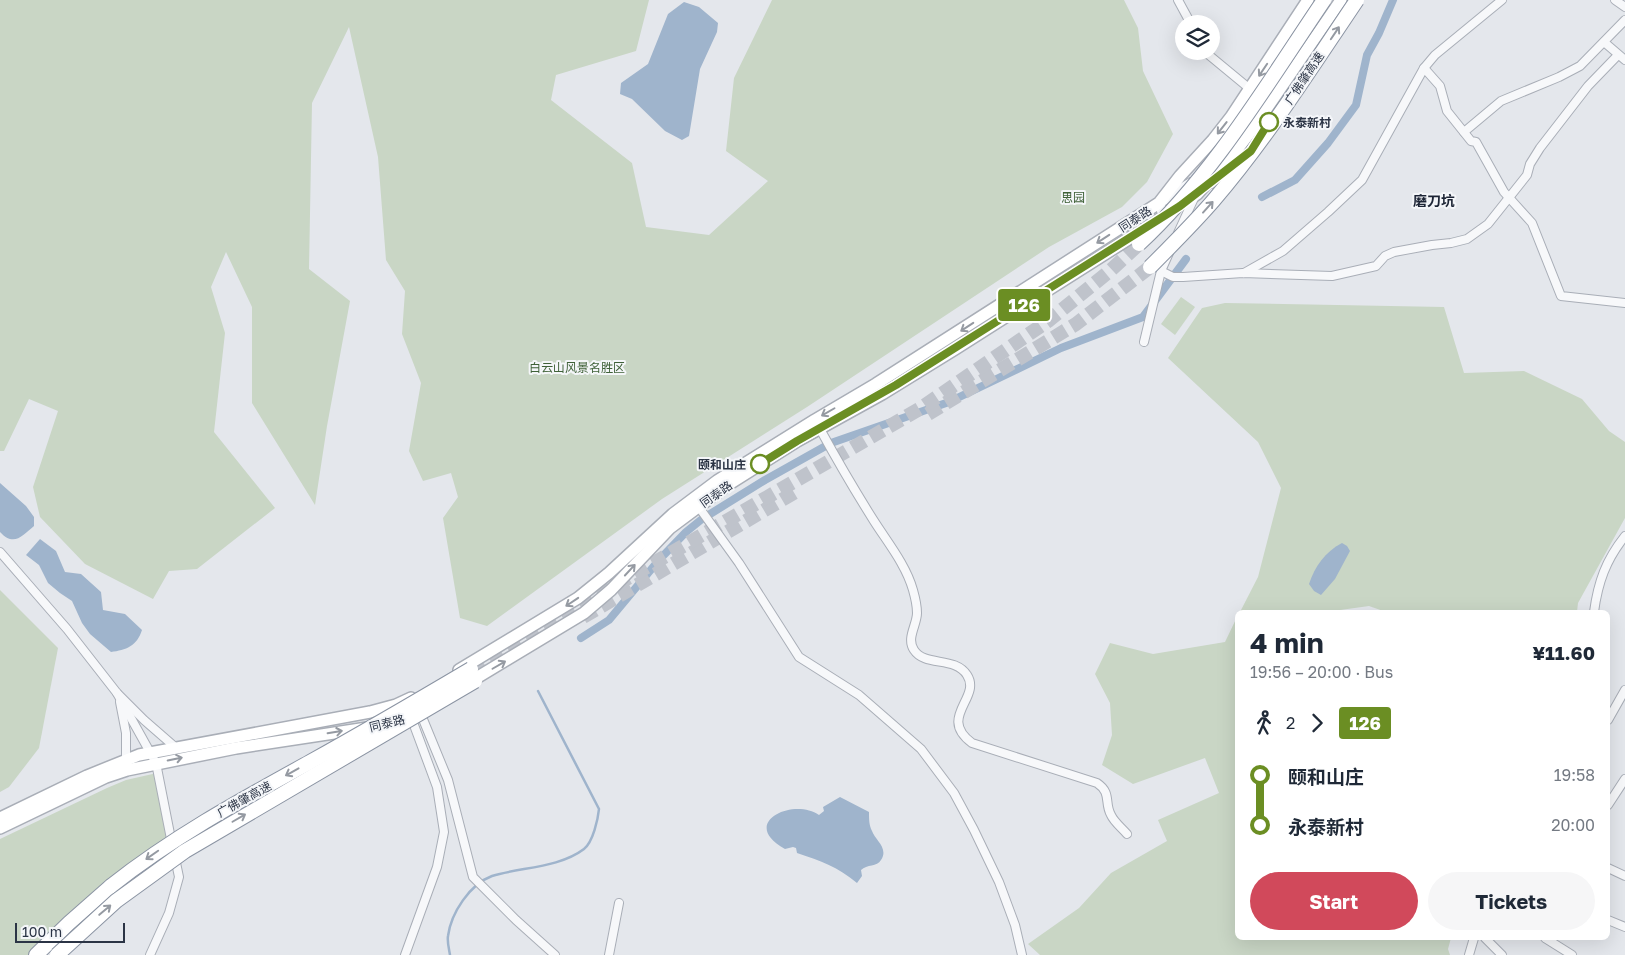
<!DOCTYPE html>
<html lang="en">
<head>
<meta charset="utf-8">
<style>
	body { margin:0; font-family:"Golos Text","Noto Sans SC",sans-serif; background:#f6f6f7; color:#1f2937; height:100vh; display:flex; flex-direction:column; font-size:19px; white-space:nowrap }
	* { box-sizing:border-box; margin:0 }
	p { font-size:16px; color:#747a83 }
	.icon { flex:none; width:28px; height:28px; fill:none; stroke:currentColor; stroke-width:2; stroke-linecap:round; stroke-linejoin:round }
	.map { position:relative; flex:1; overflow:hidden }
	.drawer { position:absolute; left:1235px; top:610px; width:375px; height:330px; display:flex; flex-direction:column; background:#fff; border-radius:8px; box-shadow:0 5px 20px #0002 }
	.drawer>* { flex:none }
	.badge { padding:0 10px; border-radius:4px; font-size:18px; line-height:32px }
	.buttons { position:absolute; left:1175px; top:15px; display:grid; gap:10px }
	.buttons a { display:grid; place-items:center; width:45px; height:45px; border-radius:50%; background:#fff; box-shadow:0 5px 20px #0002; font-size:25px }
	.scale { position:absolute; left:15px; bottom:12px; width:110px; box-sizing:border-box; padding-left:5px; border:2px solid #2b3445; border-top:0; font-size:14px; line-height:18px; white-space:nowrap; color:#2b3445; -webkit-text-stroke:4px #f4f6f9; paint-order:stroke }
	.map>.badge { position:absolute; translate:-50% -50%; box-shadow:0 0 0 2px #fff }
	.legs { display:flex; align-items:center; gap:8px; height:55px; padding:0 15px; font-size:16px }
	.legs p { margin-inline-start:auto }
	.head { display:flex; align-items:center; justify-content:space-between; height:85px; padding:0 15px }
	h1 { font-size:28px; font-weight:700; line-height:38px }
	.primary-button { display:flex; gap:10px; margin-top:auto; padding:10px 15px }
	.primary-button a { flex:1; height:58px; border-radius:30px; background:#d1495b; color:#fff; font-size:20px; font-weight:700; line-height:58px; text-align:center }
	.primary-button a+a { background:#f6f6f7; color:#1f2937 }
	ul { padding:0 15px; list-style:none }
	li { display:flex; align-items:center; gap:18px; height:50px; font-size:19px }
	li i { display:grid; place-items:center; width:8px; height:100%; margin:0 6px; background:currentColor }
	li i::after { content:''; width:12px; height:12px; margin:-6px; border:4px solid; border-radius:50%; background:#fff }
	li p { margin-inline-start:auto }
	li:first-child i { background:linear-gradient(#0000 50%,currentColor 0) }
	li:last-child i { background:linear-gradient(currentColor 50%,#0000 0) }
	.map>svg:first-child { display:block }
	.green { fill:#c9d6c5 }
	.water { fill:#9fb4cc }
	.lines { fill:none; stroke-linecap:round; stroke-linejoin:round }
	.stream { stroke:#9fb4cc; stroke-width:2.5 }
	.canal { stroke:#9fb4cc; stroke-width:8 }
	.motorway-tunnel { stroke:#bfc3cb; stroke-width:14; stroke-dasharray:14 7; stroke-linecap:butt }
	.minor-casing { stroke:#a9aeb7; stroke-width:10 }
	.tertiary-casing { stroke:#a9aeb7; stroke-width:12 }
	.secondary-casing { stroke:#a9aeb7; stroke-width:14 }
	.motorway-casing { stroke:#8b94a3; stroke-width:16 }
	.minor { stroke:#f7f8fa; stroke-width:8 }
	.tertiary { stroke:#f7f8fa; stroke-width:10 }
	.secondary { stroke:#fff; stroke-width:11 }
	.motorway { stroke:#fff; stroke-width:14 }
	.motorway-bridge-casing { stroke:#8b94a3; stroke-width:16; stroke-linecap:butt }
	.motorway-bridge { stroke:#fff; stroke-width:14 }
	.oneway { stroke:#959aa2 }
	.line-1-casing { stroke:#fff; stroke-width:11 }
	.line-1 { stroke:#6b8e23; stroke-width:8 }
	.stop-1-dot { fill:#fff; stroke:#6b8e23; stroke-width:2.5 }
	.labels { text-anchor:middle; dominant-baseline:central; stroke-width:4; stroke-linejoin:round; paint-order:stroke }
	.street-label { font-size:12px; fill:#2b3445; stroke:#f4f6f9 }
	.stop-label { font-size:12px; font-weight:bold; fill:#2b3445; stroke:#f4f6f9; text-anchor:start }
	.park-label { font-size:12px; fill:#3f6138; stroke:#f4f6f9 }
	.neighbourhood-label { font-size:14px; font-weight:bold; fill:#1d2536; stroke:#f4f6f9 }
</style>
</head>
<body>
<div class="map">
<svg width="1625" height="955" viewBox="0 0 1625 955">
	<rect width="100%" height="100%" fill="#e4e7ec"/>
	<!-- green -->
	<g class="green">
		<path d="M 0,0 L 649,0 L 636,51 L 556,75 L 551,100 L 632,163 L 646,227 L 709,235 L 768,181 L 726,151 L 734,78 L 772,0 L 1124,0 L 1138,28 L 1143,71 L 1173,134 L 1147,182 L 1122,207 L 1049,247 L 807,407 L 662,499 L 487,626 L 460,618 L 443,518 L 458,497 L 451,473 L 423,481 L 409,451 L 421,383 L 402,334 L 405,291 L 386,260 L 378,157 L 349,27 L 312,103 L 309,269 L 350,301 L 327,426 L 315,505 L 252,403 L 252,307 L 226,252 L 211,287 L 225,333 L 214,432 L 275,508 L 197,569 L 169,571 L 153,599 L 85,564 L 40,517 L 33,487 L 58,411 L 29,399 L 4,451 L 0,451 Z"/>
		<path d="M 1181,297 L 1195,307 L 1175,335 L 1161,324 Z"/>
		<path d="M 1225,303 L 1444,307 L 1464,373 L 1524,371 L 1582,399 L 1609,431 L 1625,442 L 1625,518 L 1578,603 L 1577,612 L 1386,612 L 1369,606 L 1326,612 L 1240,612 L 1258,577 L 1281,488 L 1258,442 L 1168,358 L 1202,308 Z"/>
		<path d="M 0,590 L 58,648 L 39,748 L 9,787 L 0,792 Z"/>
		<path d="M 1237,617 L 1238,938 L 1451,938 L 1448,949 L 1450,955 L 1040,955 L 1028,944 L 1079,908 L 1111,873 L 1167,841 L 1158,820 L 1219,793 L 1205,758 L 1133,784 L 1102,765 L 1112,735 L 1110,703 L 1095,674 L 1110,643 L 1153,654 L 1225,642 Z"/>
		<path d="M 157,773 L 171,838 L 82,902 L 29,955 L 0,955 L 0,839 L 107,788 L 126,780 Z"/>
	</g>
	<!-- water -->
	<g class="water">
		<path d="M 684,2 L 699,7 L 718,23 L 717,32 L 700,69 L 689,136 L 682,140 L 665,131 L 632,99 L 620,94 L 621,83 L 648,64 L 668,14 Z"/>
		<path d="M 0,483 L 26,506 L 34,517 L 34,526 C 22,536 14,547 0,532 Z"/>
		<path d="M 40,539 L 56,551 L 65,572 L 81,574 L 101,592 L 103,610 L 125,614 L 142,630 C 137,646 126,650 111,652 L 90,634 L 82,623 L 72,601 L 60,593 L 48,583 L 39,565 L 26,555 Z"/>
		<path d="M 1342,543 L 1347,546 L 1350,551 L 1335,579 L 1321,595 L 1314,591 L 1309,584 C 1315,566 1325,552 1342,543 Z"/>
		<path d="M 840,797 L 869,812 C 869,819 869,825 872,831 C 875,840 889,848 881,860 C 877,867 867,864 861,870 L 862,876 L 857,883 C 838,867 821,861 797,853 L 796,848 L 793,847 L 785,849 C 738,823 793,797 819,815 L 824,811 L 823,807 Z"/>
	</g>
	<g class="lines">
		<!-- stream -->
		<path class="stream" d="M 450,955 C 449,949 447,942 448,936 C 451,913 470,884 492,876 C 521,867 559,868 584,849 C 593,842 598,819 599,809 L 538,691"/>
		<!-- canal -->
		<g class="canal">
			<path d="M 1262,197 L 1295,180 L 1328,143 L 1356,105 L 1367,55 L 1379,33 L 1393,0"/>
			<path d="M 581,638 L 609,620 L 659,560 L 686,532 L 702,519 L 765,480 L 831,443 L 949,402 L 1061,348 L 1143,317 L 1186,259"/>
		</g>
		<!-- motorway-tunnel -->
		<g class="motorway-tunnel">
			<path d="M 928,414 L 1076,324 L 1150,267"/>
			<path d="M 583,617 L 797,491"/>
			<path d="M 471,669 L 921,408 L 1048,321 L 1111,270 L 1139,244"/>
		</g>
		<!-- minor casing -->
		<g class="minor-casing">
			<g id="minor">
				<path d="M 1178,0 L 1191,24"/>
				<path d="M 1615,0 L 1625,7"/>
				<path d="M 1604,42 L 1625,60"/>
				<path d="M 1204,51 L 1250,89"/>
				<path d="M 1424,68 L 1440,86 L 1447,111 L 1471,141 L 1476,142 L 1504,192 L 1532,223 L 1561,296 L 1625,303"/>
				<path d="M 1464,132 L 1501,101 L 1559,77 L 1580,66 L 1625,20"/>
				<path d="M 1178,233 L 1195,196"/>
				<path d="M 1161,271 L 1173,277 L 1183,277 L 1243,273 L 1332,276 L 1376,266 L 1385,256 L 1394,252 L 1432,245 L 1451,243 L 1467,239 L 1488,224 L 1527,175 L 1530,164 L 1540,148 L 1588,86 L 1618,55"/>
				<path d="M 1244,273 L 1283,251 L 1328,212 L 1362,180 L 1424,68 L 1435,55 L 1502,0"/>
				<path d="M 1144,342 L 1161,271 L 1169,253"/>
				<path d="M 820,429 C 837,460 855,491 874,521 C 888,543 906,565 913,590 C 915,597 917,606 917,613 C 917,625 906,638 914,650 C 925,667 955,656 967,675 C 982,698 937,717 972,743 L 1097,783 C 1112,793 1104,803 1111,815 C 1114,822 1122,828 1127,834"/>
				<path d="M 698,506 L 739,563 L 799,657 L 859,695 L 921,749 L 954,793 L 974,830 L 999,882 L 1015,925 L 1022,955"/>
				<path d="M 0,552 L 67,629 L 117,693 L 144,720 L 175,747"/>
				<path d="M 1594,612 C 1598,582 1606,560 1625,536"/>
				<path d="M 117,693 L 156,763 L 172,844"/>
				<path d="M 120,702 L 126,733 L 126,759"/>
				<path d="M 420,712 L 448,780 L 473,877 L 516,920 L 555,955"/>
				<path d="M 1608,720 L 1625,690"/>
				<path d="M 1608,805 L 1625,779"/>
				<path d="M 1608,868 L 1625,876"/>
				<path d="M 1608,920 L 1625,927"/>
				<path d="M 1485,938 L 1502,955"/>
				<path d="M 1545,938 L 1572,955"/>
				<path d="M 150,955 L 169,913 L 179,877 L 175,858"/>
				<path d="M 405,955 L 437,867 L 444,832 L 437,787 L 411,717"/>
				<path d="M 609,955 L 619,903"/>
				<path d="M 1469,955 L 1474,938"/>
			</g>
		</g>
		<!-- tertiary casing -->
		<g class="tertiary-casing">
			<g id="tertiary">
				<path d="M 1211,183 L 1242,159"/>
				<path d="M 1164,216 L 1159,203 L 1191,183"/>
			</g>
		</g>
		<!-- secondary casing -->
		<g class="secondary-casing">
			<g id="secondary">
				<path d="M 1184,203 L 1197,194 L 1243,143 L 1341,0"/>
				<path d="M 459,670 L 578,598 L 609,573 L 673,514 L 717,481 L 815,420 L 876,384 L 1159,203 L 1180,176 L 1213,140 L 1231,117 L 1308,0"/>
				<path d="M 468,683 L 584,613 L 611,590 L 670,528 L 729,484 L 797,441 L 882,394 L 955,349 L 1160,219"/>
				<path d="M 0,818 L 87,776 L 139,755 L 370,712 L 396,705 L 411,698"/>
				<path d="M 0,828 L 106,777 L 127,770 L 236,748 L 367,728"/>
			</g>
		</g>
		<!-- motorway casing -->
		<g class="motorway-casing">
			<path id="motorway" d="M 36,955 L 69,923 L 111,886"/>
		</g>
		<!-- minor -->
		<use href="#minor" class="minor"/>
		<!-- tertiary -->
		<use href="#tertiary" class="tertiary"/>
		<!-- secondary -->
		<use href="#secondary" class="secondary"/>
		<!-- motorway -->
		<use href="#motorway" class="motorway"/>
		<!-- motorway-bridge casing -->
		<g class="motorway-bridge-casing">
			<g id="motorway-bridge">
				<path d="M 1139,244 C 1214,174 1267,84 1324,0"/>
				<path d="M 1150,267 C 1171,246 1193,224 1213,201 C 1267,138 1311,68 1357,0"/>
				<path d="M 111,886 C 173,837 241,800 310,762 C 364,732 417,701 471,669"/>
				<path d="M 57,955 L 116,901 L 185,851 L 475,681"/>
			</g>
		</g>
		<!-- motorway-bridge -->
		<use href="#motorway-bridge" class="motorway-bridge"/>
	</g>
	<!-- one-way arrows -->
	<defs><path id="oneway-shaft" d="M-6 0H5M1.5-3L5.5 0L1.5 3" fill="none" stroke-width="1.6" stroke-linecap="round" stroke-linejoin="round" transform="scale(1.25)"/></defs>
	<g class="oneway">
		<use href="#oneway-shaft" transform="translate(1335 33) rotate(-56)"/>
		<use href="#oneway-shaft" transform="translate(1263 70) rotate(124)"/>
		<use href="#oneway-shaft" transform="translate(1222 128) rotate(128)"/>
		<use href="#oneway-shaft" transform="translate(1208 207) rotate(-48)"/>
		<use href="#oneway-shaft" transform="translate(1103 239) rotate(147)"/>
		<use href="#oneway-shaft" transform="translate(967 327) rotate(147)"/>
		<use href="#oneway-shaft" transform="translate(828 412) rotate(150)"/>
		<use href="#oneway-shaft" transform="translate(630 570) rotate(-47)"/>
		<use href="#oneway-shaft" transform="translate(572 602) rotate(146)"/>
		<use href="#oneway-shaft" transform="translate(499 665) rotate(-30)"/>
		<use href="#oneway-shaft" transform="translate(335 732) rotate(-9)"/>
		<use href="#oneway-shaft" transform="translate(175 759) rotate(-12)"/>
		<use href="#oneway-shaft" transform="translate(292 772) rotate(151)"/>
		<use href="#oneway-shaft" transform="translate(239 818) rotate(-30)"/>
		<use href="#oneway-shaft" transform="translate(152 855) rotate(145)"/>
		<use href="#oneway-shaft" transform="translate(105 910) rotate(-40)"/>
	</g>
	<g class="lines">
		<!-- line-1 casing -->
		<g class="line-1-casing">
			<path id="line-1" d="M 760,464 L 797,441 L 896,385 L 1180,206 L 1251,151 L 1269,122"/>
		</g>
		<!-- line-1 -->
		<use href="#line-1" class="line-1"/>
	</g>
	<!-- markers -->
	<g class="stop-1-dot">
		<circle cx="1269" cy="122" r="9"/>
		<circle cx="760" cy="464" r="9"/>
	</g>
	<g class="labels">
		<!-- street labels -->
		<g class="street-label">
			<text transform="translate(1304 78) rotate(-56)">广佛肇高速</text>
			<text transform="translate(1135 219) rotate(-33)">同泰路</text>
			<text transform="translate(716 494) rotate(-35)">同泰路</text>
			<text transform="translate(387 723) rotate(-14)">同泰路</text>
			<text transform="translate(244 799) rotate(-29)">广佛肇高速</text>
		</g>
		<!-- stop labels -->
		<g class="stop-label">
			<text x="1283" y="122">永泰新村</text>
			<text x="746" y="464" text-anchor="end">颐和山庄</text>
		</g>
		<!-- park labels -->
		<g class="park-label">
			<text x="1073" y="197">思园</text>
			<text x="577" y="367">白云山风景名胜区</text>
		</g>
		<!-- neighbourhood labels -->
		<g class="neighbourhood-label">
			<text x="1434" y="200">磨刀坑</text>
		</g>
	</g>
</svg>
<div class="buttons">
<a><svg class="icon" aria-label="layers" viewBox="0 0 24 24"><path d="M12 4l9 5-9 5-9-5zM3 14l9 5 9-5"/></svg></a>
</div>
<div class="scale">100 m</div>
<b class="badge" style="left:1024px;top:305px;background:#6b8e23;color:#fff">126</b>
<section class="drawer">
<div class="head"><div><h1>4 min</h1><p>19:56 – 20:00 · Bus</p></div><b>¥11.60</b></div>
<div class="legs"><svg class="icon" aria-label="walk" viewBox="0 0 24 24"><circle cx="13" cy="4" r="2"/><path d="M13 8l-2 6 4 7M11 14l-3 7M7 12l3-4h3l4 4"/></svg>2<svg class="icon" aria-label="forward" viewBox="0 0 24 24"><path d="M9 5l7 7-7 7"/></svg><b class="badge" style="background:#6b8e23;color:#fff">126</b></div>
<ul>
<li><i style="color:#6b8e23"></i><b>颐和山庄</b><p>19:58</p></li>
<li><i style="color:#6b8e23"></i><b>永泰新村</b><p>20:00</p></li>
</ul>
<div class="primary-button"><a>Start</a><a>Tickets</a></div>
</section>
</div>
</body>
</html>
